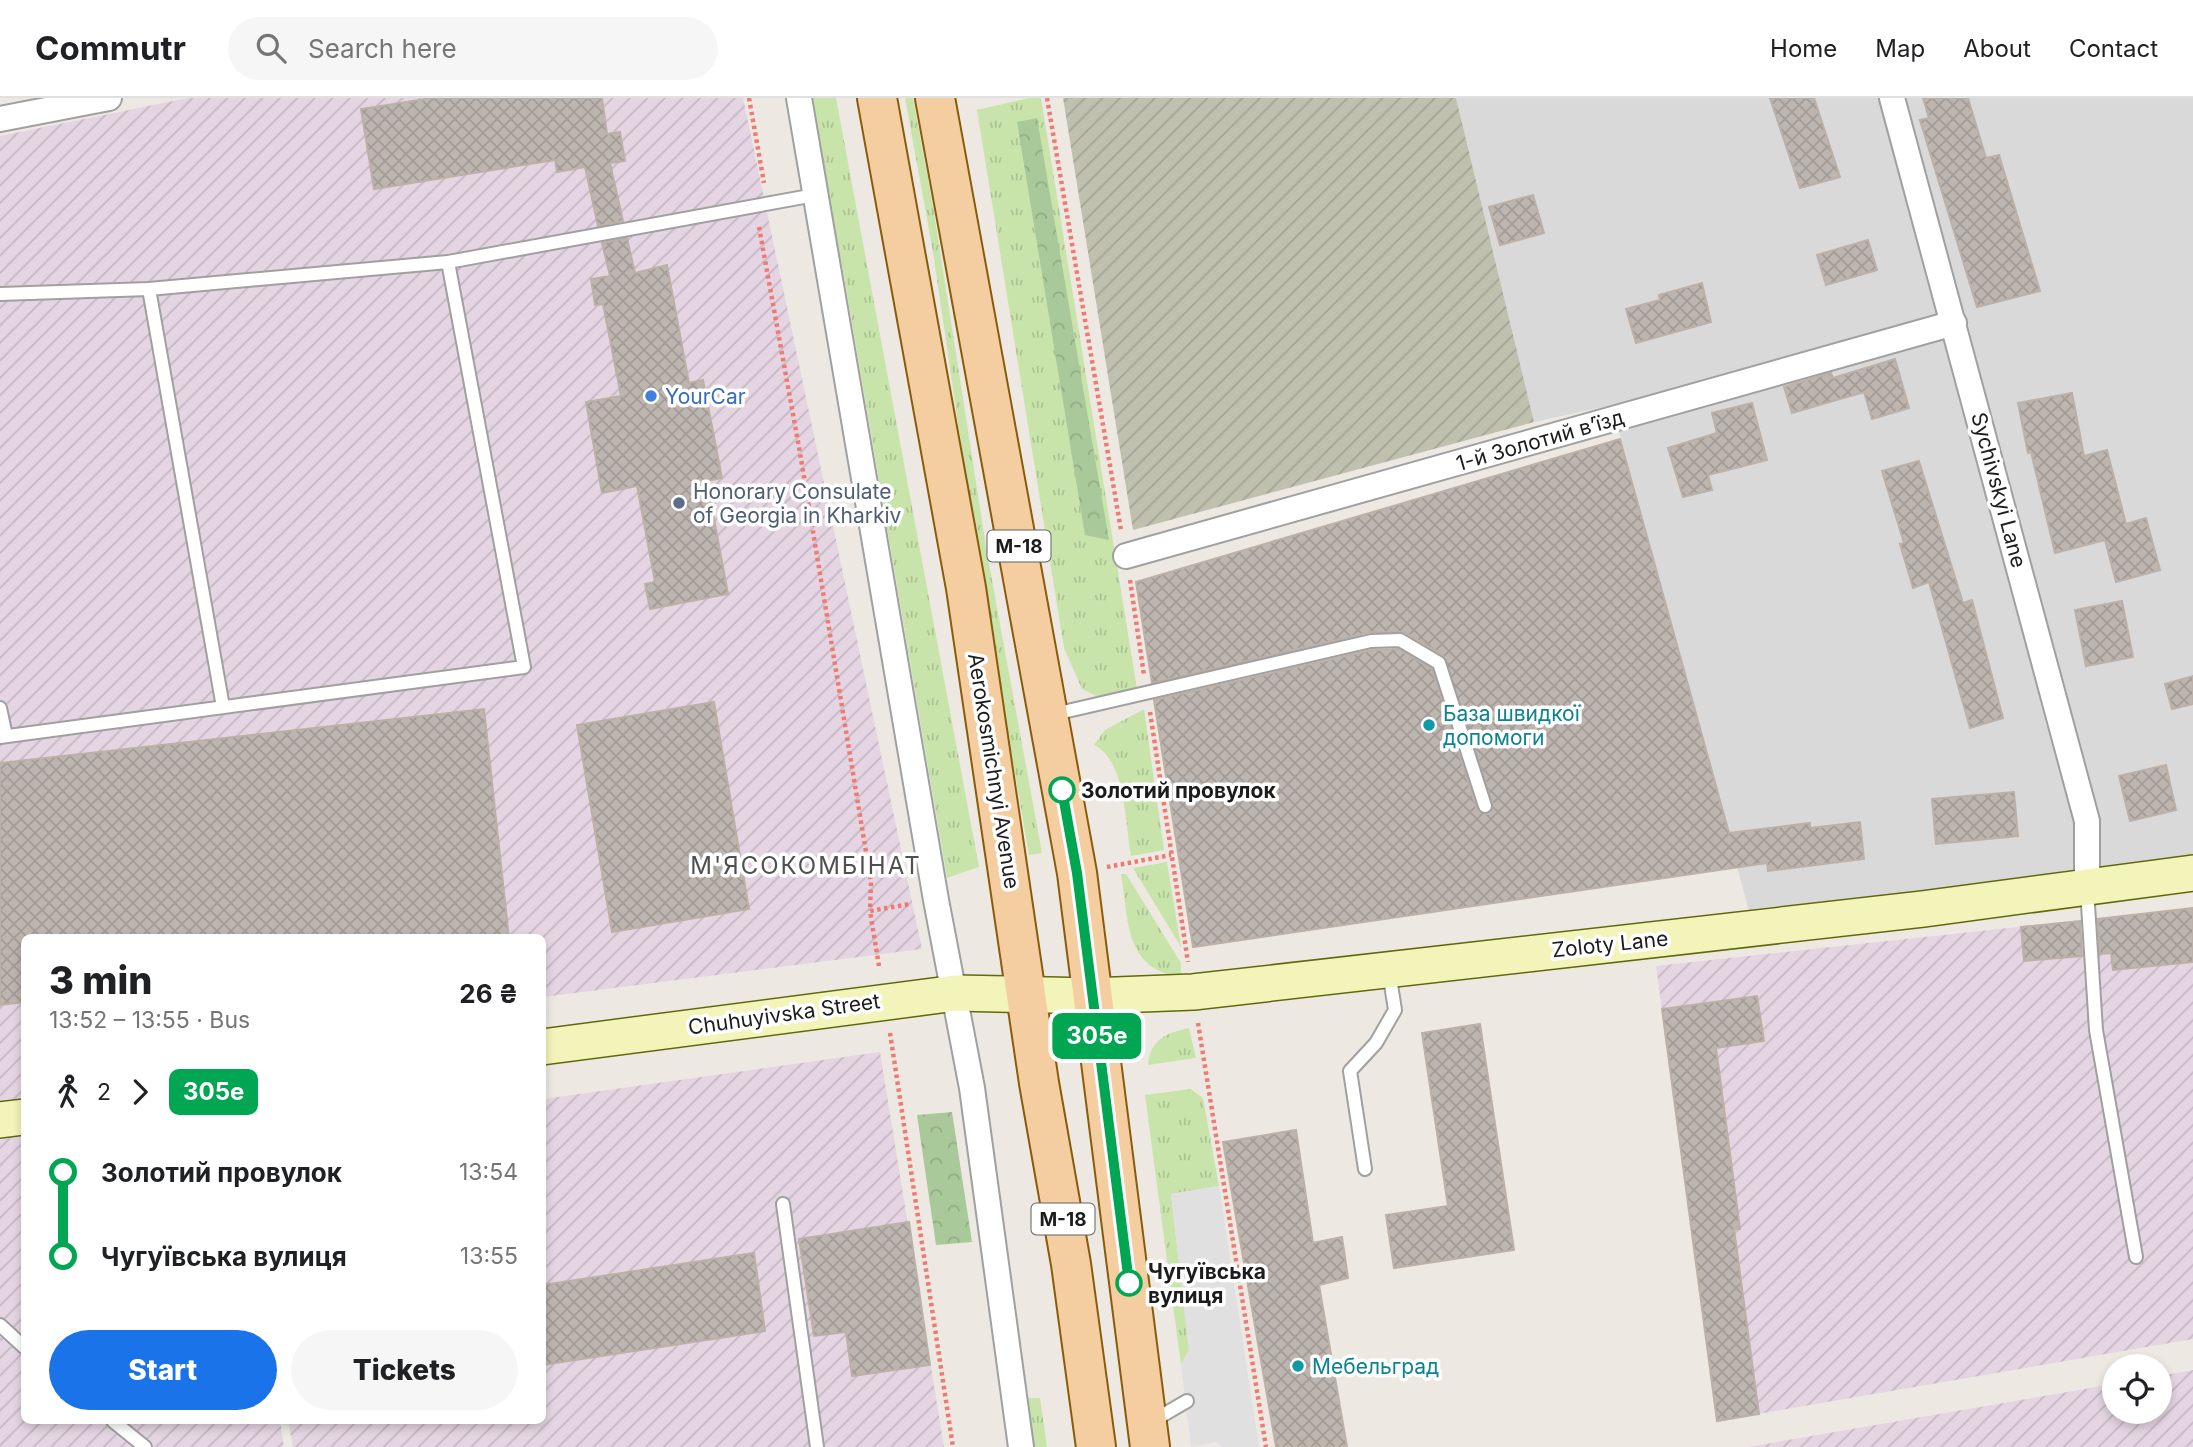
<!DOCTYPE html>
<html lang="en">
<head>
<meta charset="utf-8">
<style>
	body { margin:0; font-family:Inter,sans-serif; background:#f6f6f6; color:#202124; height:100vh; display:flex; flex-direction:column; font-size:26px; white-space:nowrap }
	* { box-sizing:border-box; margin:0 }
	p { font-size:23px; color:#757577 }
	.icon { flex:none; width:38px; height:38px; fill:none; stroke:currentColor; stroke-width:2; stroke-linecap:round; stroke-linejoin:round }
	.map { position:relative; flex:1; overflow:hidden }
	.panel { position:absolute; left:21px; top:836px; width:525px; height:490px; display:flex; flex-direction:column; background:#fff; border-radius:10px; box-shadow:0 4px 10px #0003 }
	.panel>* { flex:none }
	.badge { padding:0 14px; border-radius:10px; font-size:24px; line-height:46px }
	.fabs { position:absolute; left:2102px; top:1256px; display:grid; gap:14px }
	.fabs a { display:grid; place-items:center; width:70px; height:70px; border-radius:50%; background:#fff; box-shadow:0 4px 10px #0003; font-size:35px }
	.map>.badge { position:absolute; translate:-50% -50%; box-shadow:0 0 0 4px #fff }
	.legs { display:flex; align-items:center; gap:10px; height:77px; padding:0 28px; font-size:23px }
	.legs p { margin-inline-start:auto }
	.summary { display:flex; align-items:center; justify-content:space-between; height:119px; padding:0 28px }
	h1 { font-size:38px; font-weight:800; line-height:52px }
	.button { display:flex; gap:14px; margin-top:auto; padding:14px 28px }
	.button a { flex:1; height:80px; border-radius:42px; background:#1a73e8; color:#fff; font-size:28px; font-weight:800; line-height:80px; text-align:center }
	.button a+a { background:#f6f6f6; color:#202124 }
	ul { padding:0 28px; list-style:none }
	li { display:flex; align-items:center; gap:24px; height:84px; font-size:26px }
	li i { display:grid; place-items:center; width:10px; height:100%; margin:0 9px; background:currentColor }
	li i::after { content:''; width:18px; height:18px; margin:-9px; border:5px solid; border-radius:50%; background:#fff }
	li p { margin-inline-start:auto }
	li:first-child i { background:linear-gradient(#0000 50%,currentColor 0) }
	li:last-child i { background:linear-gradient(currentColor 50%,#0000 0) }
	header { display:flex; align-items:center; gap:42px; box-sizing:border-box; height:98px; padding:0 35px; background:#fff; border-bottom:2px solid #e0e0e0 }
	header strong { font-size:33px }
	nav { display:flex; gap:38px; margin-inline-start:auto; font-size:24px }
	.search { width:490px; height:63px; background:#f6f6f6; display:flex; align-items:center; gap:18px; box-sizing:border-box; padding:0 24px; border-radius:38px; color:#757577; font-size:26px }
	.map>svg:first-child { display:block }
	.residential { fill:#dad9d9 }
	.industrial { fill:url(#industrial-furrows) }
	.construction { fill:url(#construction-furrows) }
	.grass { fill:url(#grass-tufts) }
	.forest { fill:url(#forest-crowns) }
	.parking { fill:#e0e0e0 }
	.building { fill:url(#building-cross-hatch); stroke:#bdb0a6; stroke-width:2 }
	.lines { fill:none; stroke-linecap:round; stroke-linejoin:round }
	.lane-casing { stroke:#a0a0a0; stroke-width:16 }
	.street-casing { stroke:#a0a0a0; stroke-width:28 }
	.secondary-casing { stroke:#62690d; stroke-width:38 }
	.primary-casing { stroke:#895c0b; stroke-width:42 }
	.path { stroke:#ee7b72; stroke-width:4.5; stroke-dasharray:3.5 3.5; stroke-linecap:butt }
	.lane { stroke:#fff; stroke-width:12 }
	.street { stroke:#fff; stroke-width:24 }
	.secondary { stroke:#f2f4b9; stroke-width:35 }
	.primary { stroke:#f4cea0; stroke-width:38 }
	.line-1-casing { stroke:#fff; stroke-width:16 }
	.line-1 { stroke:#00a651; stroke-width:10 }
	.shop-dot { fill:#3f7fe0; stroke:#fff; stroke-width:2.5 }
	.service-dot { fill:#5c6f8a; stroke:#fff; stroke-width:2.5 }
	.culture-dot { fill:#0f9aa8; stroke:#fff; stroke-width:2.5 }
	.stop-1-dot { fill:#fff; stroke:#00a651; stroke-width:3.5 }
	.labels { text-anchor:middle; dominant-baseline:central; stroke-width:7; stroke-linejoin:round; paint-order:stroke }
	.shield { fill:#fff; stroke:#606060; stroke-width:2 }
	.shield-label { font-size:19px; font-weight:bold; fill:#1c1c1c }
	.shop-label { font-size:21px; fill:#366cbe; stroke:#fff; text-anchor:start }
	.street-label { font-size:21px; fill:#1c1c1c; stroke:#fff }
	.service-label { font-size:21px; fill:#4e5e75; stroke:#fff; text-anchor:start }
	.culture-label { font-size:21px; fill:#0d838f; stroke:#fff; text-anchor:start }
	.stop-label { font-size:21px; font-weight:bold; fill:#1c1c1c; stroke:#fff; text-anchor:start }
	.quarter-label { font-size:24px; letter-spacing:2px; fill:#4f4f4f; stroke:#fff }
</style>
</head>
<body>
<header>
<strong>Commutr</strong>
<div class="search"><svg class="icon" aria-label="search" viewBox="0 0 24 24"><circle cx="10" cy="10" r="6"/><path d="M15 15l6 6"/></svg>Search here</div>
<nav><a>Home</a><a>Map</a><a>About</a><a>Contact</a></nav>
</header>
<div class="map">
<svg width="2193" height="1349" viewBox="0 0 2193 1349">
	<defs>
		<pattern id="industrial-furrows" width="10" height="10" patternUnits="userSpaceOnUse" patternTransform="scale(1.75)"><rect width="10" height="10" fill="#e5d5e3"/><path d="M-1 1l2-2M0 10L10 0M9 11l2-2" fill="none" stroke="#c4b6c2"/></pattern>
		<pattern id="construction-furrows" width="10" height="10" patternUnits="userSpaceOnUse" patternTransform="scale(1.75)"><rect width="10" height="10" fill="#c0c0af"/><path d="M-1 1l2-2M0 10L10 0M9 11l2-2" fill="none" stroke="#a4a496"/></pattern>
		<pattern id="grass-tufts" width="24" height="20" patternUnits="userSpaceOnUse" patternTransform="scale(1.75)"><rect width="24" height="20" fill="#c8e4ab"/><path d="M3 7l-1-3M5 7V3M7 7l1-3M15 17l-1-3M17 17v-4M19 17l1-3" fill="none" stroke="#abc393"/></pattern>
		<pattern id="forest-crowns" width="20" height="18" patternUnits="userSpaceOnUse" patternTransform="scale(1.75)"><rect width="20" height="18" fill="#a9c99a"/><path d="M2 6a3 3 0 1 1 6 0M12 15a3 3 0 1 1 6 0" fill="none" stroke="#91ac84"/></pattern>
		<pattern id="building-cross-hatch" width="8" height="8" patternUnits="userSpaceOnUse" patternTransform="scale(1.75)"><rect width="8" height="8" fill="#bdb5af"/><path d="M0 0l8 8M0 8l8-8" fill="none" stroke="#a29b96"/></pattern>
	</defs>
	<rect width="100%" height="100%" fill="#ede9e2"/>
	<!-- residential -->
	<path class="residential" d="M 1456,0 L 2193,0 L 2193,762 L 1750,817 L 1612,307 L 1534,324 Z"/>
	<!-- industrial -->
	<g class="industrial">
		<path d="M 188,0 L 743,0 L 922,851 L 543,899 L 542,840 L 24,840 L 24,1323 L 280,1323 L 284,1349 L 0,1349 L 0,38 Z"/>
		<path d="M 2193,810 L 2193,1241 L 1717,1323 L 1656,868 Z"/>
		<path d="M 880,954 L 944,1349 L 293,1349 L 288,1323 L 542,1323 L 543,1001 Z"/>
		<path d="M 2193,1272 L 2193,1349 L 1748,1349 L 2114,1286 L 2114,1314 L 2160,1314 L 2160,1278 Z"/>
	</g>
	<!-- construction -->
	<path class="construction" d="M 1063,0 L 1456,0 L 1534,324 L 1133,432 Z"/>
	<!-- grass -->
	<g class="grass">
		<path d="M 808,0 L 836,0 L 979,769 L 947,780 L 844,178 Z"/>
		<path d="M 905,0 L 913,0 L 934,114 L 987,455 L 1042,755 L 1029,757 L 979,468 L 933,154 Z"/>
		<path d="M 1029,0 L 1041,0 L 1137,591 L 1100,600 L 1082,591 L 1064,550 L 977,12 Z"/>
		<path d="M 1144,611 L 1164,752 L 1131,758 C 1125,726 1126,662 1094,647 L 1105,632 Z"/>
		<path d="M 1167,764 L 1181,849 L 1133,770 Z"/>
		<path d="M 1121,776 L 1126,776 L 1181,865 L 1181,879 C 1124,871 1129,823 1121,776 Z"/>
		<path d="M 1189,930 L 1196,960 L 1148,967 C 1150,941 1167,935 1189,930 Z"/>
		<path d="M 1191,991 L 1203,1000 L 1219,1088 L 1171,1096 L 1189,1252 L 1181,1267 L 1145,997 Z"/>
		<path d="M 1022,1300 L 1040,1300 L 1047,1349 L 1029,1349 Z"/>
	</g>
	<!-- forest -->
	<g class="forest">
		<path d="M 1037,20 L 1109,442 L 1085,437 L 1017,24 Z"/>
		<path d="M 952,1014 L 972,1144 L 936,1147 L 917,1017 Z"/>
	</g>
	<!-- parking -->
	<path class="parking" d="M 1219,1088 L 1259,1349 L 1223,1349 L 1216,1344 L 1191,1349 L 1181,1267 L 1189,1252 L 1171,1096 Z"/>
	<!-- building -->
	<g class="building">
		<path d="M 432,0 L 602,0 L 607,36 L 620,34 L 625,63 L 610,65 L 623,123 L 598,128 L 585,69 L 557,74 L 555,62 L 374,91 L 361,11 Z"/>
		<path d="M 1770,0 L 1814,0 L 1840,79 L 1800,90 Z"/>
		<path d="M 1923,0 L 1968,0 L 1986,60 L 1999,57 L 2040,193 L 1977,209 L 1920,22 L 1929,20 Z"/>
		<path d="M 1533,97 L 1544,135 L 1500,147 L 1489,109 Z"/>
		<path d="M 627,140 L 635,175 L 667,167 L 689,285 L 703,282 L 722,380 L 707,383 L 728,496 L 650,511 L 645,486 L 655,484 L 637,388 L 602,395 L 586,304 L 621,298 L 603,206 L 595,207 L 591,181 L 610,178 L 602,145 Z"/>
		<path d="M 1868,142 L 1877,172 L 1826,187 L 1817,157 Z"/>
		<path d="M 1702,185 L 1711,224 L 1636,245 L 1626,211 L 1660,202 L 1659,197 Z"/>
		<path d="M 1895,261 L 1909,310 L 1872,321 L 1864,294 L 1792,315 L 1784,289 L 1831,275 L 1833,280 Z"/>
		<path d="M 2072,295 L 2084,358 L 2107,352 L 2126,426 L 2146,420 L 2160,472 L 2116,484 L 2105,442 L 2055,455 L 2031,354 L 2028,355 L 2018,305 Z"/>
		<path d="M 1752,305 L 1767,362 L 1708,377 L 1712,392 L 1683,399 L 1668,350 L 1717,335 L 1712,315 Z"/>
		<path d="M 1620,341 L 1729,735 L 1810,725 L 1810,730 L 1860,724 L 1864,761 L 1768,773 L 1767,765 L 1193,849 L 1154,602 L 1372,552 L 1398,551 L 1432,571 L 1477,711 L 1487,716 L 1492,713 L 1493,706 L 1443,557 L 1404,534 L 1370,534 L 1152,585 L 1136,484 Z"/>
		<path d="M 1919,363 L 1963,505 L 1972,502 L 2003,620 L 1970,630 L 1929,484 L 1913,490 L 1900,446 L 1904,445 L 1882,373 Z"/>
		<path d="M 2122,503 L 2133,559 L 2086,568 L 2075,512 Z"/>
		<path d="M 2193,578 L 2193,606 L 2172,611 L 2165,586 Z"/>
		<path d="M 714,604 L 749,811 L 612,834 L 577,627 Z"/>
		<path d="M 484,611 L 509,840 L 24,840 L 24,904 L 0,907 L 0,665 Z"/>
		<path d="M 2166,667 L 2176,712 L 2130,723 L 2119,678 Z"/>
		<path d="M 2014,694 L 2018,738 L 1936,746 L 1932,701 Z"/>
		<path d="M 2193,810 L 2193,864 L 2113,872 L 2111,855 L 2100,856 L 2098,821 Z"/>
		<path d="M 2080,823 L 2082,858 L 2024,863 L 2021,829 Z"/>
		<path d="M 1757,898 L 1764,943 L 1716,950 L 1740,1131 L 1734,1131 L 1759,1316 L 1717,1323 L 1662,911 Z"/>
		<path d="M 1480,926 L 1514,1152 L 1394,1170 L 1386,1117 L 1448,1108 L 1422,935 Z"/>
		<path d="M 1296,1032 L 1313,1145 L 1342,1139 L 1348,1180 L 1319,1187 L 1347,1349 L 1276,1349 L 1223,1044 Z"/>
		<path d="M 909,1124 L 930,1267 L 852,1278 L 846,1234 L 814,1238 L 799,1141 Z"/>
		<path d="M 754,1155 L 765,1233 L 542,1267 L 542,1187 Z"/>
	</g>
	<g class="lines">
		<!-- lane casing -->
		<g class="lane-casing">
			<g id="lane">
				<path d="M 149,191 L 223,609"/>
				<path d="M 0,196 L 149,191 L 448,164"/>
				<path d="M 0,610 L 6,638"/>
				<path d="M 1050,617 L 1371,543 L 1400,542 L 1439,565 L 1485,708"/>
				<path d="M 0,639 L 524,569 L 448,164 L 815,97"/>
				<path d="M 2087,791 L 2096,932 L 2136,1159"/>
				<path d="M 1365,1071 L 1350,973 L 1376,945 L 1395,912 L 1389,874"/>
				<path d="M 783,1106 L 817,1349"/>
				<path d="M 0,1227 L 24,1249"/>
				<path d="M 113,1323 L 145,1349"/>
				<path d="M 1151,1324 L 1187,1303"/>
			</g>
		</g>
		<!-- street casing -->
		<g class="street-casing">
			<g id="street">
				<path d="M 799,0 L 936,802 L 972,990 L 1021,1349"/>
				<path d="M 1892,0 L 2087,723 L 2087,787"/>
				<path d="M 0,21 L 109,0"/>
				<path d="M 1126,458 L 1954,225"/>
			</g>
		</g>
		<!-- secondary casing -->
		<g class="secondary-casing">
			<g id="secondary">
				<path d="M 542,949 L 956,895 L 1091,898 L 1193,894 L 1923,811 L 2193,775"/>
				<path d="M 0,1022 L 24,1019"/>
			</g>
		</g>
		<!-- primary casing -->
		<g class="primary-casing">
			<g id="primary">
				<path d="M 877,0 L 966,490 L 1039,985 L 1071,1166 L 1096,1349"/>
				<path d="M 935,0 L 1077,775 L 1150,1349"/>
			</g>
		</g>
		<!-- path -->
		<g class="path">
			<path d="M 749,0 L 764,85"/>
			<path d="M 1047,0 L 1121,432"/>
			<path d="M 759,129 L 800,355 L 871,784 L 870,813"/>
			<path d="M 1130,482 L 1144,577"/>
			<path d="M 1150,614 L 1188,864"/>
			<path d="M 1107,769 L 1171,757"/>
			<path d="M 879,868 L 870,813 L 910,806"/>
			<path d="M 1198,925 L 1266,1349"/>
			<path d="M 890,935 L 953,1349"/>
		</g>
		<!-- lane -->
		<use href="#lane" class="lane"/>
		<!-- street -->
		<use href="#street" class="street"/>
		<!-- secondary -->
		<use href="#secondary" class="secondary"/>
		<!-- primary -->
		<use href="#primary" class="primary"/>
	</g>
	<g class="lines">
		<!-- line-1 casing -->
		<g class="line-1-casing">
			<path id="line-1" d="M 1062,692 L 1077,775 L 1129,1185"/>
		</g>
		<!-- line-1 -->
		<use href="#line-1" class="line-1"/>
	</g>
	<!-- markers -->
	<circle class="shop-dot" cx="651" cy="298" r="7"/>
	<circle class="service-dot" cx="679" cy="405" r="7"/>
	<g class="culture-dot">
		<circle cx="1429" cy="627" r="7"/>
		<circle cx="1298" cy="1268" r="7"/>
	</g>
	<g class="stop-1-dot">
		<circle cx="1062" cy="692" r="12"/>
		<circle cx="1129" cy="1185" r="12"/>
	</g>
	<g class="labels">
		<!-- shield labels -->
		<g class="shield">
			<rect x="987.5" y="432.5" width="63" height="31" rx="5"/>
			<rect x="1031.5" y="1105.5" width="63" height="31" rx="5"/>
		</g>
		<g class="shield-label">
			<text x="1019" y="448">М-18</text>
			<text x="1063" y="1121">М-18</text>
		</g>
		<!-- shop labels -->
		<g class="shop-label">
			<text x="665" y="298">YourCar</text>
		</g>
		<!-- street labels -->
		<g class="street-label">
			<text transform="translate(1540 342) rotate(-16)">1-й Золотий в’їзд</text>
			<text transform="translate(1999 392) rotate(75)">Sychivskyi Lane</text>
			<text transform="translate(994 673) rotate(81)">Aerokosmichnyi Avenue</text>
			<text transform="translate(1610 846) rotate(-6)">Zoloty Lane</text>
			<text transform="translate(784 916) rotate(-8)">Chuhuyivska Street</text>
		</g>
		<!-- service labels -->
		<g class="service-label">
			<text x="693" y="393">Honorary Consulate<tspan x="693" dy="24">of Georgia in Kharkiv</tspan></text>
		</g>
		<!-- culture labels -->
		<g class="culture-label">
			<text x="1443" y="615">База швидкої<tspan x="1443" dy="24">допомоги</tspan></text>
			<text x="1312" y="1268">Мебельград</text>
		</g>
		<!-- stop labels -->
		<g class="stop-label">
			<text x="1081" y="692">Золотий провулок</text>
			<text x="1148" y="1173">Чугуївська<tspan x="1148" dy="24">вулиця</tspan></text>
		</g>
		<!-- quarter labels -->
		<g class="quarter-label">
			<text x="806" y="767">М'ЯСОКОМБІНАТ</text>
		</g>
	</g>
</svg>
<div class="fabs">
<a><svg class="icon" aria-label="locate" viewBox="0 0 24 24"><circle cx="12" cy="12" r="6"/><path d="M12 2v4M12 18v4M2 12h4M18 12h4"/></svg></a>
</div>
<b class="badge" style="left:1097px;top:938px;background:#00a651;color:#fff">305e</b>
<section class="panel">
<div class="summary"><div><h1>3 min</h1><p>13:52 – 13:55 · Bus</p></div><b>26 ₴</b></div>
<div class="legs"><svg class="icon" aria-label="walk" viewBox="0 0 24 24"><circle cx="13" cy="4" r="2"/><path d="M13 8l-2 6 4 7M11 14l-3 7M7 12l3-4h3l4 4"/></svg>2<svg class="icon" aria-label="forward" viewBox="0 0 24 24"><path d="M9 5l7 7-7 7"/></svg><b class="badge" style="background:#00a651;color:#fff">305e</b></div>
<ul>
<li><i style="color:#00a651"></i><b>Золотий провулок</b><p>13:54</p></li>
<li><i style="color:#00a651"></i><b>Чугуївська вулиця</b><p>13:55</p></li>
</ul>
<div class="button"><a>Start</a><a>Tickets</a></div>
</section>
</div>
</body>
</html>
